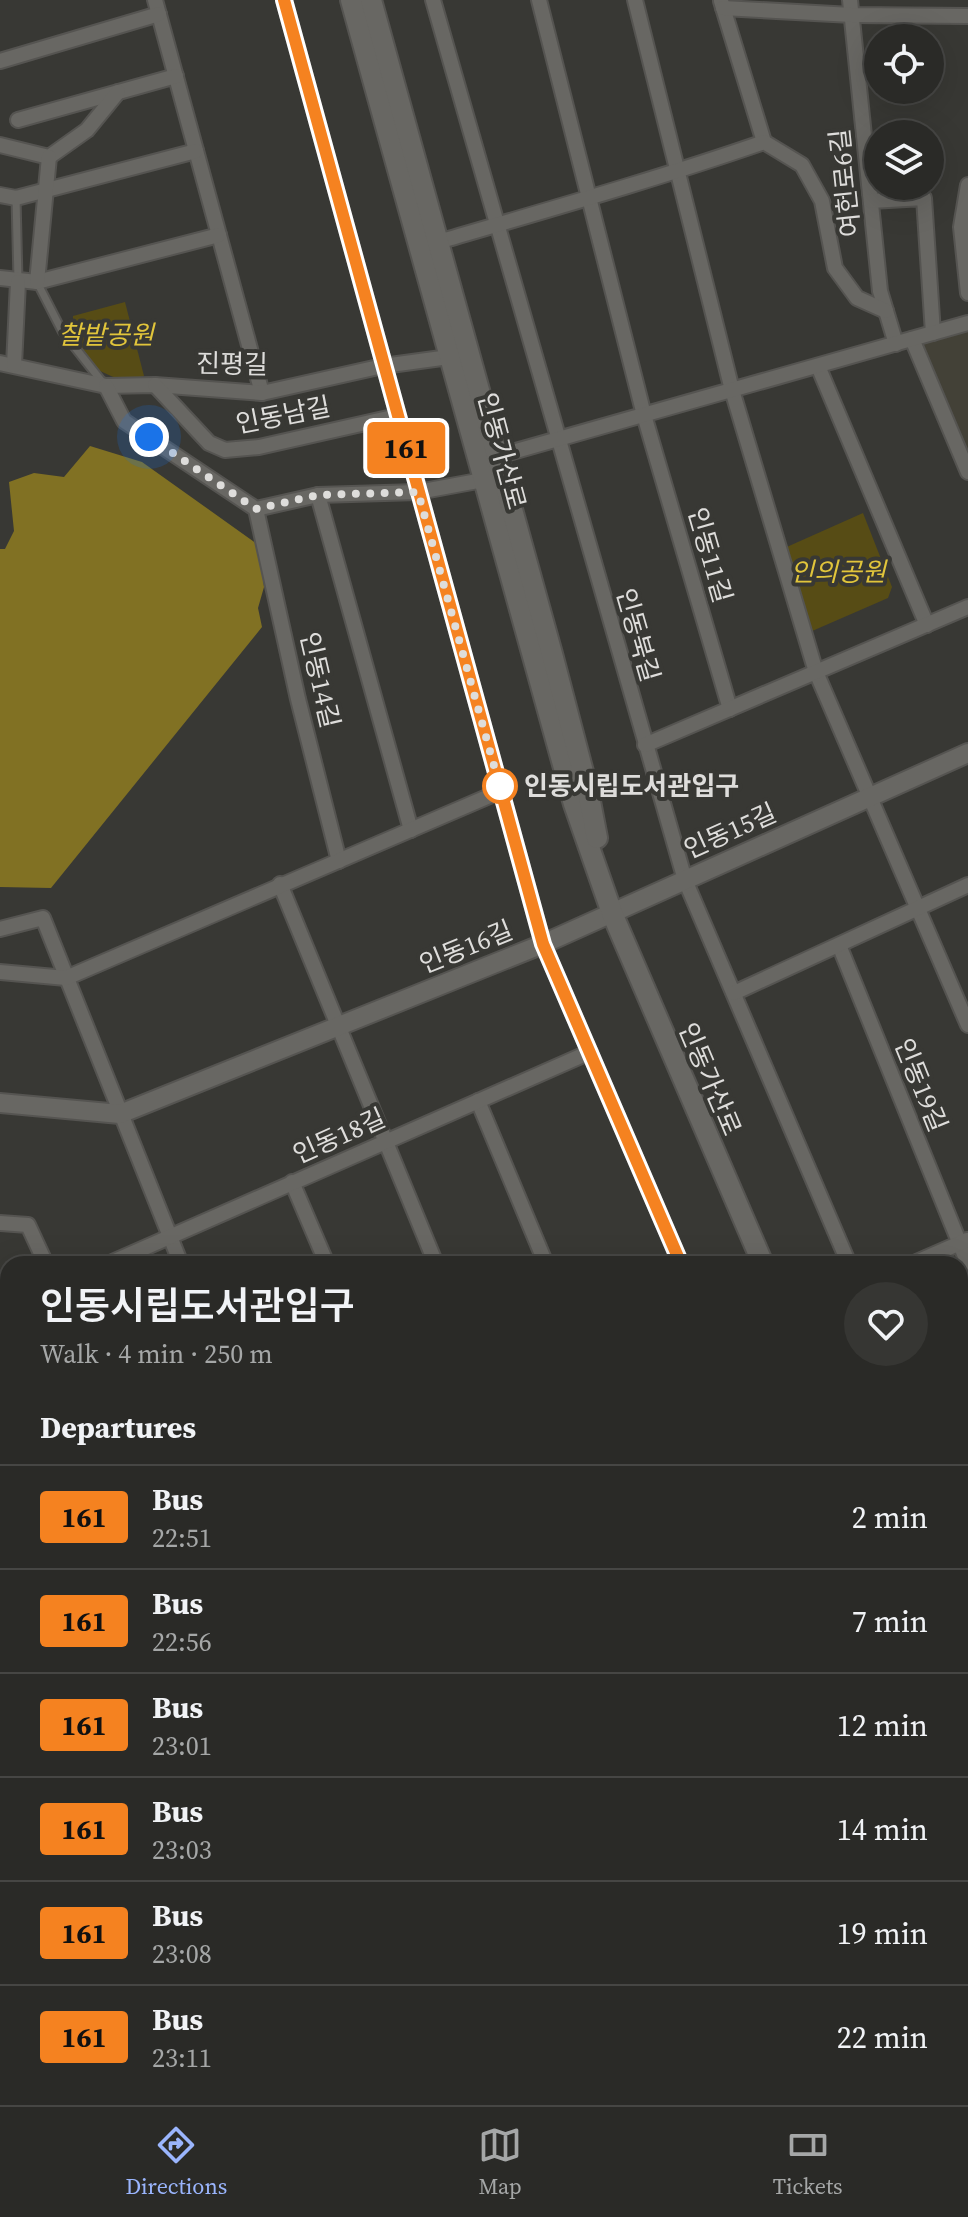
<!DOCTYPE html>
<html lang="en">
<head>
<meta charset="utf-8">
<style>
	body { margin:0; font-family:"Source Serif 4","Noto Sans KR",serif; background:#363633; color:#f1f3f6; height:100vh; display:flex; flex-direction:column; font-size:30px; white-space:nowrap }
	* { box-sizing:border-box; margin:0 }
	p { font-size:26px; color:#a5a7a7 }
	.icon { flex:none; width:44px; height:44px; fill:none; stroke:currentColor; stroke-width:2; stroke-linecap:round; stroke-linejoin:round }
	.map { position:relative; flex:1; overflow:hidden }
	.drawer { position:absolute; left:0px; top:1256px; width:968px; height:850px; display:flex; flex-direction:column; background:#2a2a27; border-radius:24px 24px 0 0; box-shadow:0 8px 32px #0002,0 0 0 2px #464644 }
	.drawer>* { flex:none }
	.badge { padding:0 16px; border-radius:6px; font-size:28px; line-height:52px }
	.buttons { position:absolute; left:864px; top:24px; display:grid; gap:16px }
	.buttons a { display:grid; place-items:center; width:80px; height:80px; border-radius:50%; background:#2a2a27; box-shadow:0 8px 32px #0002,0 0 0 2px #464644; font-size:40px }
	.you { position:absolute; width:40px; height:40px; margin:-20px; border:6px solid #fff; border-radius:50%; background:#1a73e8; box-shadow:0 0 0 12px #1a73e833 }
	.map>.badge { position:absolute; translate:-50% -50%; box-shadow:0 0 0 4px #fff }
	h2 { padding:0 40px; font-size:30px; line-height:72px }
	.round { display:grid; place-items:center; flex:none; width:84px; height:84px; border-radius:42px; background:#363633 }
	.headline { display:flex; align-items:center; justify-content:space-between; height:136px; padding:0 40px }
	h1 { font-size:38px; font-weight:600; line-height:60px }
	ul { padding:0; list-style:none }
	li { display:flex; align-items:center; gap:24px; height:104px; padding:0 40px; border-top:2px solid #464644 }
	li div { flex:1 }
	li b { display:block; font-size:30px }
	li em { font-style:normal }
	li .badge { min-width:88px; font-weight:700; text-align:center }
	.tabs { display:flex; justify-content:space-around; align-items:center; height:112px; border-top:2px solid #464644; background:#2a2a27; font-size:22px; color:#a5a7a7 }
	.tabs a { display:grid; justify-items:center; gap:4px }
	.tabs .active { color:#9ab5fd }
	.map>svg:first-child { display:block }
	.built { fill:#434137 }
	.green { fill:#574c15 }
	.forest { fill:#817123 }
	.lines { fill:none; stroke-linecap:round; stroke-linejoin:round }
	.service-casing { stroke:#555451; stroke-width:11 }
	.minor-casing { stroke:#555451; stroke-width:18 }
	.tertiary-casing { stroke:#555451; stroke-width:22 }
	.secondary-casing { stroke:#555451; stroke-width:24 }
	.service { stroke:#686763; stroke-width:7 }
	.minor { stroke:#686763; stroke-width:14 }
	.tertiary { stroke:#686763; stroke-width:18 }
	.secondary { stroke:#686763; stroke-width:20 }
	.line-casing { stroke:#fff; stroke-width:18 }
	.line { stroke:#f58220; stroke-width:12 }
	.walk { stroke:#dedddb; stroke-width:8; stroke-dasharray:0 14.4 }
	.stop-dot { fill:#fff; stroke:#f58220; stroke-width:4 }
	.labels { text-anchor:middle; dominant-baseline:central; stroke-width:8; stroke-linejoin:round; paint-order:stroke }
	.street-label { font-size:26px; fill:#dedddb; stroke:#383834 }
	.park-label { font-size:26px; font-style:italic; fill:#e1c53b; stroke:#383834 }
	.stop-label { font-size:26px; font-weight:bold; fill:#dedddb; stroke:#383834; text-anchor:start }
</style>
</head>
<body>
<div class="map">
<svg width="968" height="2105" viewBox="0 0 968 2105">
	<rect width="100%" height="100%" fill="#383834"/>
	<!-- built -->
	<g class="built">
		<path d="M 968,329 L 968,462 L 920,342 Z"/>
		<path d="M 0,1394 L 8,1402 L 8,1503 L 0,1514 Z"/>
	</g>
	<!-- green -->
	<g class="green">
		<path d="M 125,302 L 144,376 L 124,382 L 98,370 L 73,336 L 73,316 Z"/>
		<path d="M 863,513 L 892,587 L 888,598 L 803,635 L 780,550 Z"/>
	</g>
	<!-- forest -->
	<path class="forest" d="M 90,446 L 142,462 L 260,546 L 264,587 L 258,608 L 262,627 L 51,888 L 0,887 L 0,549 L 5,549 L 14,531 L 9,482 L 34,473 L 64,477 Z"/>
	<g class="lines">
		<!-- service casing -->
		<g class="service-casing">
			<g id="service">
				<path d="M 16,198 L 18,280"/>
				<path d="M 37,282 L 62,331 L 103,383"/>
			</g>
		</g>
		<!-- minor casing -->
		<g class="minor-casing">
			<g id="minor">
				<path d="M 155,0 L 262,393"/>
				<path d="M 284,0 L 543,944 L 681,1264"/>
				<path d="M 433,0 L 685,880 L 849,1264"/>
				<path d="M 539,0 L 644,415 L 730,709"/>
				<path d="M 635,0 L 732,390 L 816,672 L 968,1025"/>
				<path d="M 850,0 L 880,291 L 896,344"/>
				<path d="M 721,1 L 764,142"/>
				<path d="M 723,8 L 852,15 L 968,16"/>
				<path d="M 0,61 L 159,14"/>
				<path d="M 18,120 L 176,76"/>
				<path d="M 0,145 L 49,157 L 87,130 L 118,92"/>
				<path d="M 968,185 L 961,227 L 968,293"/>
				<path d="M 0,195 L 16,198 L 196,151"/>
				<path d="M 871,201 L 924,198 L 933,333"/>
				<path d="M 438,242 C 547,210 657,179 764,142 L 802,165 L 822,201 L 835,268 L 857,298 L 886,311"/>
				<path d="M 0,278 L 37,282 L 219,235"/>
				<path d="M 37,282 L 49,157"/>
				<path d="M 912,339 L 968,472"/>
				<path d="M 0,363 L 106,386 L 155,385 L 262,393 L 383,366 L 449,357"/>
				<path d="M 14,365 L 18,282"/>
				<path d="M 818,366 L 927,625"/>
				<path d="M 155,385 L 209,443 L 225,450 L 259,447 L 397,416"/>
				<path d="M 106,386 L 124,421 L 256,509 L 318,495 L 418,492 L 483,480"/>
				<path d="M 498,456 L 968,323"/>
				<path d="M 318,495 L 411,830"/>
				<path d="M 256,509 L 298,699 L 339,861"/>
				<path d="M 645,745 L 968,607"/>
				<path d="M 280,884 L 436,1264"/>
				<path d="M 0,929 L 43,918 L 181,1264"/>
				<path d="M 839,945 L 968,1264"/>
				<path d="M 0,972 L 66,978 L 501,791"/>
				<path d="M 734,993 L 968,885"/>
				<path d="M 478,1101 L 546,1264"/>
				<path d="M 292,1182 L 327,1264"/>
				<path d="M 0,1223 L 28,1225 L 46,1264"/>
				<path d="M 108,1264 L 590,1052"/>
				<path d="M 912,1264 L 967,1240"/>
				<path d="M 0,1321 L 8,1316"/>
				<path d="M 0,1382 L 8,1387"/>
				<path d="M 960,1529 L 968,1548"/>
				<path d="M 0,1602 L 8,1590"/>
				<path d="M 0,1664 L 8,1661"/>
				<path d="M 0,1791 L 8,1788"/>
				<path d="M 0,1861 L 8,1882"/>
				<path d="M 960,1914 L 968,1933"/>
				<path d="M 0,1964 L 8,1961"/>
				<path d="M 94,2098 L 97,2105"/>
				<path d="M 199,2098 L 202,2105"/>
				<path d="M 290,2098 L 292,2105"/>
				<path d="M 528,2098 L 531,2105"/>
				<path d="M 780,2098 L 783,2105"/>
				<path d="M 375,2105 L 391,2098"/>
				<path d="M 948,2105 L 968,2096"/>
			</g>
		</g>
		<!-- tertiary casing -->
		<g class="tertiary-casing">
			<g id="tertiary">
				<path d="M 0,1103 L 120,1114 L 543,944 L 968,753"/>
				<path d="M 960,1972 L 968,1968"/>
				<path d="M 671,2105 L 687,2098"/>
			</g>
		</g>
		<!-- secondary casing -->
		<g class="secondary-casing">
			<g id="secondary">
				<path d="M 351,0 L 574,804 L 612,913 L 763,1264"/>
				<path d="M 371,0 L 552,654 L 588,791 L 597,838"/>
				<path d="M 960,1736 L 968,1756"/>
			</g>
		</g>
		<!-- service -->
		<use href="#service" class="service"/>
		<!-- minor -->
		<use href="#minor" class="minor"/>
		<!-- tertiary -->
		<use href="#tertiary" class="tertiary"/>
		<!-- secondary -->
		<use href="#secondary" class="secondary"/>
	</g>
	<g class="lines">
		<!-- line casing -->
		<g class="line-casing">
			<path id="line" d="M 284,0 L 543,944 L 681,1264"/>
		</g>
		<!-- line -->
		<use href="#line" class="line"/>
		<!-- walk -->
		<path class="walk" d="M 149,437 L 256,509 L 318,495 L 418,492 L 501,791 L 500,786"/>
	</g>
	<!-- markers -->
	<circle class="stop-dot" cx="500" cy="786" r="16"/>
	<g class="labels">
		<!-- street labels -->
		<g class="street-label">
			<text transform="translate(845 183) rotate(-96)">여헌로6길</text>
			<text transform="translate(232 364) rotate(1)">진평길</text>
			<text transform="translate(283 415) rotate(-11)">인동남길</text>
			<text transform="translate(502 451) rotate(75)">인동가산로</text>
			<text transform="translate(710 555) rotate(74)">인동11길</text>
			<text transform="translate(638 635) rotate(74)">인동북길</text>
			<text transform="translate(320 680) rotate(77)">인동14길</text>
			<text transform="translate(730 831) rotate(-24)">인동15길</text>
			<text transform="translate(466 947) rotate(-22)">인동16길</text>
			<text transform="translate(710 1079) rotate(67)">인동가산로</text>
			<text transform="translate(921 1085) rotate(68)">인동19길</text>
			<text transform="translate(339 1136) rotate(-24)">인동18길</text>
		</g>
		<!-- park labels -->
		<g class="park-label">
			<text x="106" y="335">찰밭공원</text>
			<text x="838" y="572">인의공원</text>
		</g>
		<!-- stop labels -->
		<g class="stop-label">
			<text x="524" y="786">인동시립도서관입구</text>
		</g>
	</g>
</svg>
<div class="buttons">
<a><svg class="icon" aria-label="locate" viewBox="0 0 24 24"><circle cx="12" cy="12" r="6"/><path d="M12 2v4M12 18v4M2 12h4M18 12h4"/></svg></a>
<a><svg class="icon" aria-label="layers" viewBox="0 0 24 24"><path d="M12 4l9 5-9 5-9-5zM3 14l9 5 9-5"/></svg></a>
</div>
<div class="you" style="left:149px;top:437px"></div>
<b class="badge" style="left:406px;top:448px;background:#f58220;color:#111">161</b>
<section class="drawer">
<div class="headline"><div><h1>인동시립도서관입구</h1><p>Walk · 4 min · 250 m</p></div><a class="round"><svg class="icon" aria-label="heart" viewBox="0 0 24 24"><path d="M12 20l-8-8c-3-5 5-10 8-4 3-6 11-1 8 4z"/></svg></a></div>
<h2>Departures</h2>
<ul>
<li><span class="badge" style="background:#f58220;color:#111">161</span><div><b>Bus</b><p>22:51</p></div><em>2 min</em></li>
<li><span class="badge" style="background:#f58220;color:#111">161</span><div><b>Bus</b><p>22:56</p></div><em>7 min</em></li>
<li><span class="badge" style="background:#f58220;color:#111">161</span><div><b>Bus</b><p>23:01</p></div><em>12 min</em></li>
<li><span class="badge" style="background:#f58220;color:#111">161</span><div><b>Bus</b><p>23:03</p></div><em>14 min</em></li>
<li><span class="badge" style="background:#f58220;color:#111">161</span><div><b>Bus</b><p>23:08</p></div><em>19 min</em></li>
<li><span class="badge" style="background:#f58220;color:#111">161</span><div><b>Bus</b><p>23:11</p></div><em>22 min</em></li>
</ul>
</section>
</div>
<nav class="tabs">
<a class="active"><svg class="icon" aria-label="directions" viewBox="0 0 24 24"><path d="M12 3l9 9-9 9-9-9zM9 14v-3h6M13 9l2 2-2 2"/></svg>Directions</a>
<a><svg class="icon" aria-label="map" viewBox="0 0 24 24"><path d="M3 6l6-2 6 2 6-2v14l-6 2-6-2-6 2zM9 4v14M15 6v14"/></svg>Map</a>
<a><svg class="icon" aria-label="tickets" viewBox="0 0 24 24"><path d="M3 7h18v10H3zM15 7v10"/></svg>Tickets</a>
</nav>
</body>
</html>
